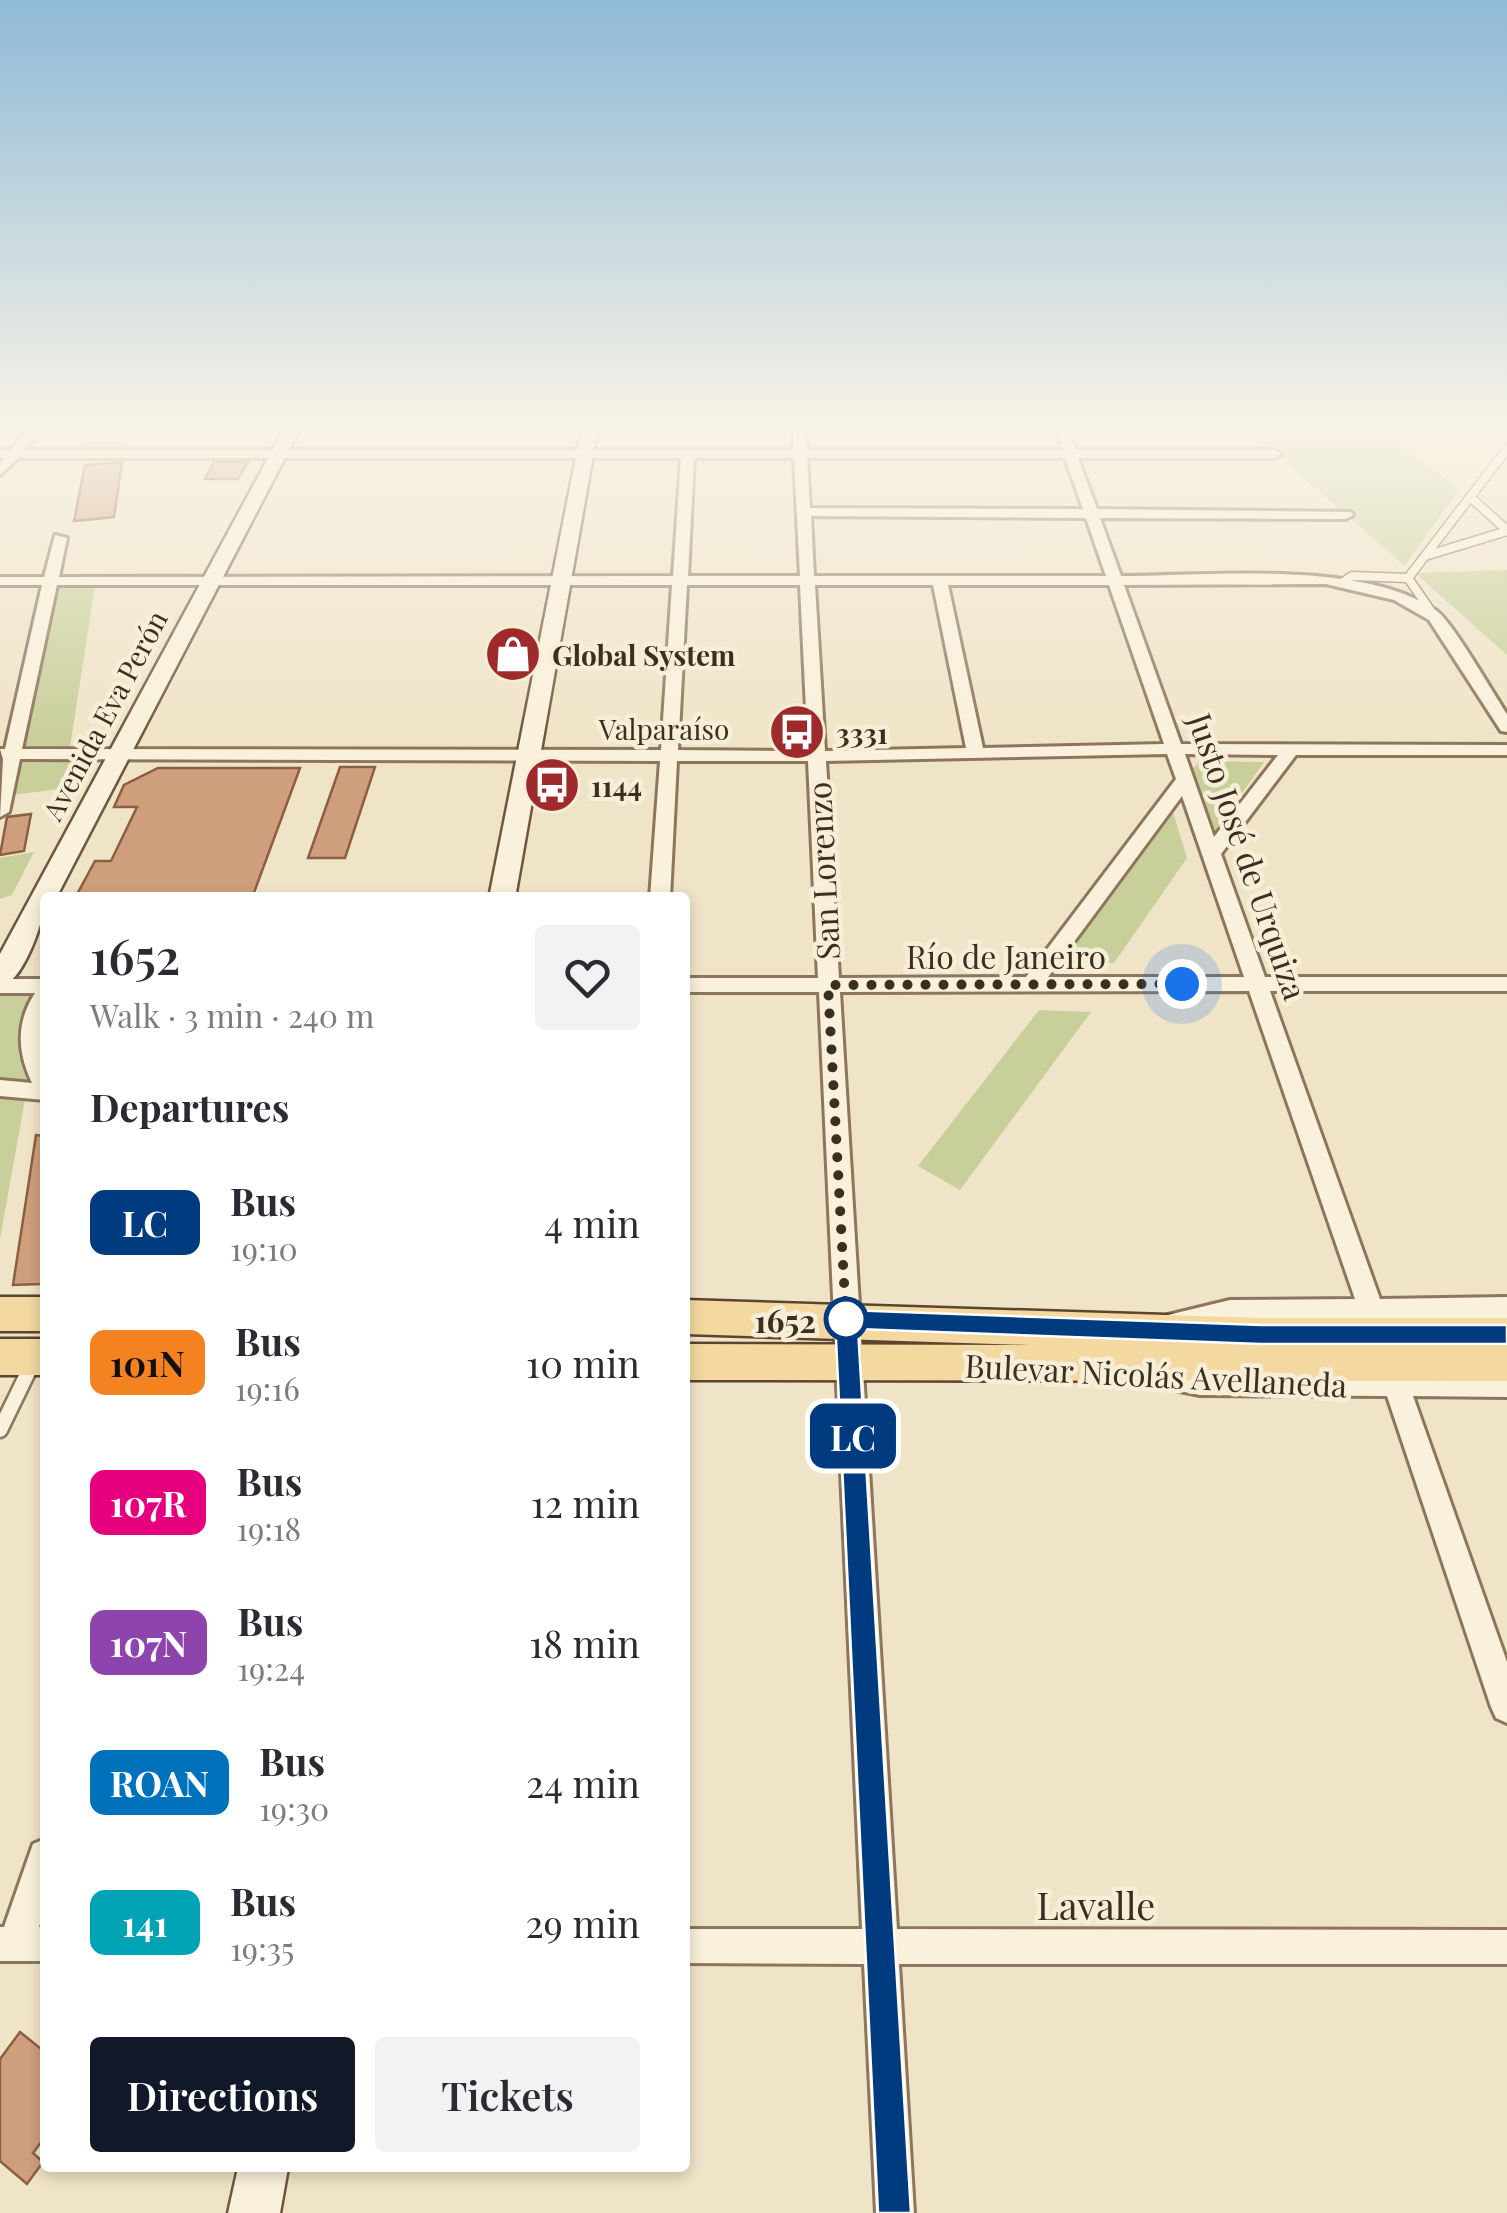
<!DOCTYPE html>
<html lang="en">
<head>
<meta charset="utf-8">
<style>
	body { margin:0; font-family:"Playfair Display",serif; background:#f2f2f3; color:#2b2b33; height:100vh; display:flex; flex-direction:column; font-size:38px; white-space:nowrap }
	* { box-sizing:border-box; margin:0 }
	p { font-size:32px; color:#7c7c81 }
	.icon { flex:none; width:55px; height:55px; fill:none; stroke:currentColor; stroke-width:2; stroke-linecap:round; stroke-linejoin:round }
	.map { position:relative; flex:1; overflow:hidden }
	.sheet { position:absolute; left:40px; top:892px; width:650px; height:1280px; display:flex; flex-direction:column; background:#fff; border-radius:10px; box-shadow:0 5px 15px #0003 }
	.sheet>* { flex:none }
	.badge { padding:0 20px; border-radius:15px; font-size:35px; line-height:65px }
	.you { position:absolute; width:50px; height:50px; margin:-25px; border:8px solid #fff; border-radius:50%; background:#1a73e8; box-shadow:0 0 0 15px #1a73e833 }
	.map>.badge { position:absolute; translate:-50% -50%; box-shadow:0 0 0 5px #fff }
	h2 { padding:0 50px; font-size:38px; line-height:90px }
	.round { display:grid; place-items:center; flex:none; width:105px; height:105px; border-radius:10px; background:#f2f2f3 }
	.summary { display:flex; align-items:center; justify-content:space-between; height:170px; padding:0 50px }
	h1 { font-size:48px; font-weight:600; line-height:75px }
	.primary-button { display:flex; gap:20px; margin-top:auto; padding:20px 50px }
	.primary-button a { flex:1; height:115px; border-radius:10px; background:#111827; color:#fff; font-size:40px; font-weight:600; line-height:115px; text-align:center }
	.primary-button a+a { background:#f2f2f3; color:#2b2b33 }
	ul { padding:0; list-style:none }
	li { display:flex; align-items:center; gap:30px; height:140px; padding:0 50px }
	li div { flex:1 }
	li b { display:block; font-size:38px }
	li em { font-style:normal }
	li .badge { min-width:110px; font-weight:700; text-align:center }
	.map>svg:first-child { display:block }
	.green { fill:#c9cf9b }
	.building { fill:#cf9f7d; stroke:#8d5f41; stroke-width:2.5 }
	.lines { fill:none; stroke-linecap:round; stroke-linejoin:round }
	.lane-far1-casing { stroke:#8d765c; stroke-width:11 }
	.lane-casing { stroke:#8d765c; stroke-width:19 }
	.street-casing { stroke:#8d765c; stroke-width:6 }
	.secondary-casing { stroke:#6f573f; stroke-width:5 }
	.primary-casing { stroke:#5b4430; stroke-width:5 }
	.lane-far1 { stroke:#faf1dc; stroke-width:8 }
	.lane { stroke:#faf1dc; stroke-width:14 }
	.street { fill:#faf1dc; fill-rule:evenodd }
	.secondary { fill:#faf1dc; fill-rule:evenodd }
	.primary { fill:#f3d9a0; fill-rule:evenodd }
	.line { fill:#003b80; stroke:#fff; stroke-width:2.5 }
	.walk { stroke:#3d2e20; stroke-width:10; stroke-dasharray:0 18 }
	.stop-dot { fill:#fff; stroke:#003b80; stroke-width:5 }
	.labels { text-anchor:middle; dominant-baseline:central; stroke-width:9; stroke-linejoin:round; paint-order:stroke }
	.far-poi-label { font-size:28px; font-weight:bold; fill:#3d2e20; stroke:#f7eed8; text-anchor:start }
	.far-street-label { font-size:28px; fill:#3d2e20; stroke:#f7eed8 }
	.street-label { font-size:32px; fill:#3d2e20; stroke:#f7eed8 }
	.stop-label { font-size:32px; font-weight:bold; fill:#3d2e20; stroke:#f7eed8; text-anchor:end }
	.near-street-label { font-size:38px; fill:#3d2e20; stroke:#f7eed8 }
</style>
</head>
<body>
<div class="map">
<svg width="1507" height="2213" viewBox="0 0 1507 2213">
	<rect width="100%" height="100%" fill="#f0e4c8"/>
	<!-- green -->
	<g class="green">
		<path d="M 85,427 L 127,427 L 126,449 L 80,449 Z"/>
		<path d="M 1245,427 L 1375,427 L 1459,489 L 1405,566 Z"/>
		<path d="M 1507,570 L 1507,655 L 1415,573 Z"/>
		<path d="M 95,586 L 70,747 L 24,748 L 55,587 Z"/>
		<path d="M 1200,761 L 1264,762 L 1212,836 L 1191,771 Z"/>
		<path d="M 80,762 L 67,788 L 12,795 L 19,763 Z"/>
		<path d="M 1172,809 L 1187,858 L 1114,963 L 1061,963 Z"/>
		<path d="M 34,852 L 12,895 L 0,899 L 0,858 Z"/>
		<path d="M 41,991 L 25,1029 L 29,1077 L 0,1239 L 0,995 Z"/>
		<path d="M 1039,1010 L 1091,1012 L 960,1190 L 918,1166 Z"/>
	</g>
	<!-- building -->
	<g class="building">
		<path d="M 122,462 L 114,517 L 74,521 L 85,465 Z"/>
		<path d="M 214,462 L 248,462 L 238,479 L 205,479 Z"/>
		<path d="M 340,767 L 375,767 L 345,858 L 308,858 Z"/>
		<path d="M 158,768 L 300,768 L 252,898 L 75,898 L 95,861 L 111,861 L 137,807 L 114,807 L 124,785 Z"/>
		<path d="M 31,814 L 24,851 L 0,855 L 7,817 Z"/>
		<path d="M 36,1135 L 45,1136 L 45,1276 L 41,1284 L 13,1285 Z"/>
		<path d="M 20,2032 L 45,2052 L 45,2137 L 33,2153 L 43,2162 L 27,2184 L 0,2161 L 0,2059 Z"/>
	</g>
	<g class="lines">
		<!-- lane-far1 casing -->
		<g class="lane-far1-casing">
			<g id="lane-far1">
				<path d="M 1470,497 L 1507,530"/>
				<path d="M 1425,556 L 1507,531"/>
				<path d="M 1408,578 L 1507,449"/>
				<path d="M 1342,583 L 1352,576 L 1408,578 L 1435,617"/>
			</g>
		</g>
		<!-- lane casing -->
		<g class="lane-casing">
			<path id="lane" d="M 0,1430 L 33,1362"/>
		</g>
		<!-- street casing -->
		<g class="street-casing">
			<g id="street">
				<path d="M 30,427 L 43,427 L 24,450 L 794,450 L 793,427 L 805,427 L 807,450 L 1063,450 L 1055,427 L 1067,427 L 1076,450 L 1275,450 L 1281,454 L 1275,458 L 1078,458 L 1097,509 L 1351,512 L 1353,515 L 1346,519 L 1100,518 L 1121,576 C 1207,576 1367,559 1438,612 C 1454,625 1493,693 1507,714 L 1507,732 L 1501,731 L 1429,620 L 1394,600 L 1326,584 L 1124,585 L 1181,744 L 1507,745 L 1507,755 L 1296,755 L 1221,854 L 1265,977 L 1507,977 L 1507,991 L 1270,991 L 1380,1299 L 1507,1297 L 1507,1319 L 1230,1322 L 1177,1334 L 1168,1331 L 1164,1323 L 1168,1315 L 1230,1300 L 1355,1299 L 1249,991 L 840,992 L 897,1929 L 1507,1930 L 1507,1964 L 899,1964 L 914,2213 L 876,2213 L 864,1964 L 685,1963 L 685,1929 L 862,1929 L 819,992 L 685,992 L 685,978 L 818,978 L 808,761 L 677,761 L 670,898 L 650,898 L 660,761 L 20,759 L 9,812 L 0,817 L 3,759 L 0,749 L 5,749 L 42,585 L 0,585 L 0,577 L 44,577 L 55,535 L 67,538 L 59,577 L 673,576 L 681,458 L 18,458 L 0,475 L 0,463 L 4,458 L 0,458 L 0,450 L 11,450 ZM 694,458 L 794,458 L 800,576 L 688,576 ZM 807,458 L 1065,458 L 1083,509 L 810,508 ZM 811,516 L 1086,518 L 1106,576 L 814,576 ZM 57,585 L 672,585 L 661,750 L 22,749 ZM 687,585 L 800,585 L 808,751 L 678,750 ZM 815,585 L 933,585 L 966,748 L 825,751 ZM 948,585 L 1109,585 L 1164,744 L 983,748 ZM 1167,754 L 1176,779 L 1026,977 L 839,978 L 826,761 ZM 1185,754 L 1278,755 L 1214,837 ZM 1182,796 L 1244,977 L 1048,977 Z"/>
				<path d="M 0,979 L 45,979 L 42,1040 L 45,1100 L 0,1096 L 0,1080 L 32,1083 C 17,1052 16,1022 35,993 L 0,993 Z"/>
				<path d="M 1153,1364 L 1200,1371 L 1507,1373 L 1507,1397 L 1413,1396 L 1507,1662 L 1507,1723 L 1496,1718 L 1491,1707 L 1387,1396 L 1200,1395 L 1144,1384 L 1140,1376 L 1144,1368 Z"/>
				<path d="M 45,1839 L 45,1908 L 39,1927 L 45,1927 L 45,1961 L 0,1961 L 0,1927 L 4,1927 L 33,1844 Z"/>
			</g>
		</g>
		<!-- secondary casing -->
		<g class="secondary-casing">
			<g id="secondary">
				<path d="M 285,427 L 301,427 L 56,898 L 45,898 C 45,920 23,982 0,988 L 0,954 Z"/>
				<path d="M 582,427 L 598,427 L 515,898 L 489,898 Z"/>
				<path d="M 238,2168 L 288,2168 L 280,2213 L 228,2213 Z"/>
			</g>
		</g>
		<!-- primary casing -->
		<g class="primary-casing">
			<g id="primary">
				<rect x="0" y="1297" width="45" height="34"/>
				<path d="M 685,1300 L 1261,1318 L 1507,1318 L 1507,1381 L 685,1380 L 685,1344 L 1029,1345 L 685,1334 Z"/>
				<rect x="0" y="1339" width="45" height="36"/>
			</g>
		</g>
		<!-- lane-far1 -->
		<use href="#lane-far1" class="lane-far1"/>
		<!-- lane -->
		<use href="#lane" class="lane"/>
		<!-- street -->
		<use href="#street" class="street"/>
		<!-- secondary -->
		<use href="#secondary" class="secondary"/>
		<!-- primary -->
		<use href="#primary" class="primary"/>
	</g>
	<!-- sky -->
	<linearGradient id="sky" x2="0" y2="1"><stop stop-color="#8fbad6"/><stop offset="0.58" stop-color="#f8f3e6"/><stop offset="1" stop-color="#f8f3e6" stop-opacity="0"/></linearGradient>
	<rect width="1507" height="737" fill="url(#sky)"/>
	<!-- line -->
	<path class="line" d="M 846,1310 L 1261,1325 L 1507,1325 L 1507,1344 L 1261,1344 L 858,1329 L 911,2213 L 878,2213 L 835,1319 Z"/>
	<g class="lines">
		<!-- walk -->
		<path class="walk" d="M 846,1319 L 828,985 L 1182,984"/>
	</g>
	<!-- icons -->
	<defs>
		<g id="shop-disc" transform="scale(2.875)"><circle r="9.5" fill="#9e2a2b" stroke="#f7eed8"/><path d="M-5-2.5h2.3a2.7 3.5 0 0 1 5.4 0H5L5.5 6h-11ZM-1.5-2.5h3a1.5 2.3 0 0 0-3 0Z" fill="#fff"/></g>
		<g id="bus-disc" transform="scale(2.875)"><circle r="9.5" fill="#9e2a2b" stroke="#f7eed8"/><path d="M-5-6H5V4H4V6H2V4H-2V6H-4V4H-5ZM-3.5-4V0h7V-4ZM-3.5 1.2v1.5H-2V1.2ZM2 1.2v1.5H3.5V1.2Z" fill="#fff"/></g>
	</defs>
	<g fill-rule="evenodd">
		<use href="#shop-disc" x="513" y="654"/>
		<use href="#bus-disc" x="797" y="732"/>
		<use href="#bus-disc" x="552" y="785"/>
	</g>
	<!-- markers -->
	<circle class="stop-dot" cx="846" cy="1319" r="20"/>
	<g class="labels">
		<!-- far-poi labels -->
		<g class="far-poi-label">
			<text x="552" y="654">Global System</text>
			<text x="836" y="732">3331</text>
			<text x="591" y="785">1144</text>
		</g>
		<!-- far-street labels -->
		<g class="far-street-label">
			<text transform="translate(104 715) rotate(-62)">Avenida Eva Perón</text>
			<text x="664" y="728">Valparaíso</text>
		</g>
		<!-- street labels -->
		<g class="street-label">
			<text transform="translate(1249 856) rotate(71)">Justo José de Urquiza</text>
			<text transform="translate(822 871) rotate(-93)">San Lorenzo</text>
			<text x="1006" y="955">Río de Janeiro</text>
			<text transform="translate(1156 1374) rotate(3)">Bulevar Nicolás Avellaneda</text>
		</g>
		<!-- stop labels -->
		<g class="stop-label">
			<text x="816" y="1319">1652</text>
		</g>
		<!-- near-street labels -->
		<g class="near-street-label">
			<text x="1096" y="1904">Lavalle</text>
		</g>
	</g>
</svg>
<div class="you" style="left:1182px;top:984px"></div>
<b class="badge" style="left:853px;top:1436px;background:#003b80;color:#fff">LC</b>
<section class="sheet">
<div class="summary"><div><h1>1652</h1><p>Walk · 3 min · 240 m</p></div><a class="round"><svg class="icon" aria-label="heart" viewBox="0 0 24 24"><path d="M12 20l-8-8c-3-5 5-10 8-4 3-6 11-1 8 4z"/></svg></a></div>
<h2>Departures</h2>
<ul>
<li><span class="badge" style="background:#003b80;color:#fff">LC</span><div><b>Bus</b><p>19:10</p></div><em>4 min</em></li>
<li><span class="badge" style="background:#f58220;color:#111">101N</span><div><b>Bus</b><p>19:16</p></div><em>10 min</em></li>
<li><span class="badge" style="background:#e6007e;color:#fff">107R</span><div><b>Bus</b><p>19:18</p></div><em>12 min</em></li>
<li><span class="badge" style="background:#8e44ad;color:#fff">107N</span><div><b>Bus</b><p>19:24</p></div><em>18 min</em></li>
<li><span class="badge" style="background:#0072bc;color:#fff">ROAN</span><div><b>Bus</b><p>19:30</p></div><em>24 min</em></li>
<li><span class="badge" style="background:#00a3b4;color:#fff">141</span><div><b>Bus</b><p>19:35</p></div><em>29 min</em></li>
</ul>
<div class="primary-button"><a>Directions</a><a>Tickets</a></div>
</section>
</div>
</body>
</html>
